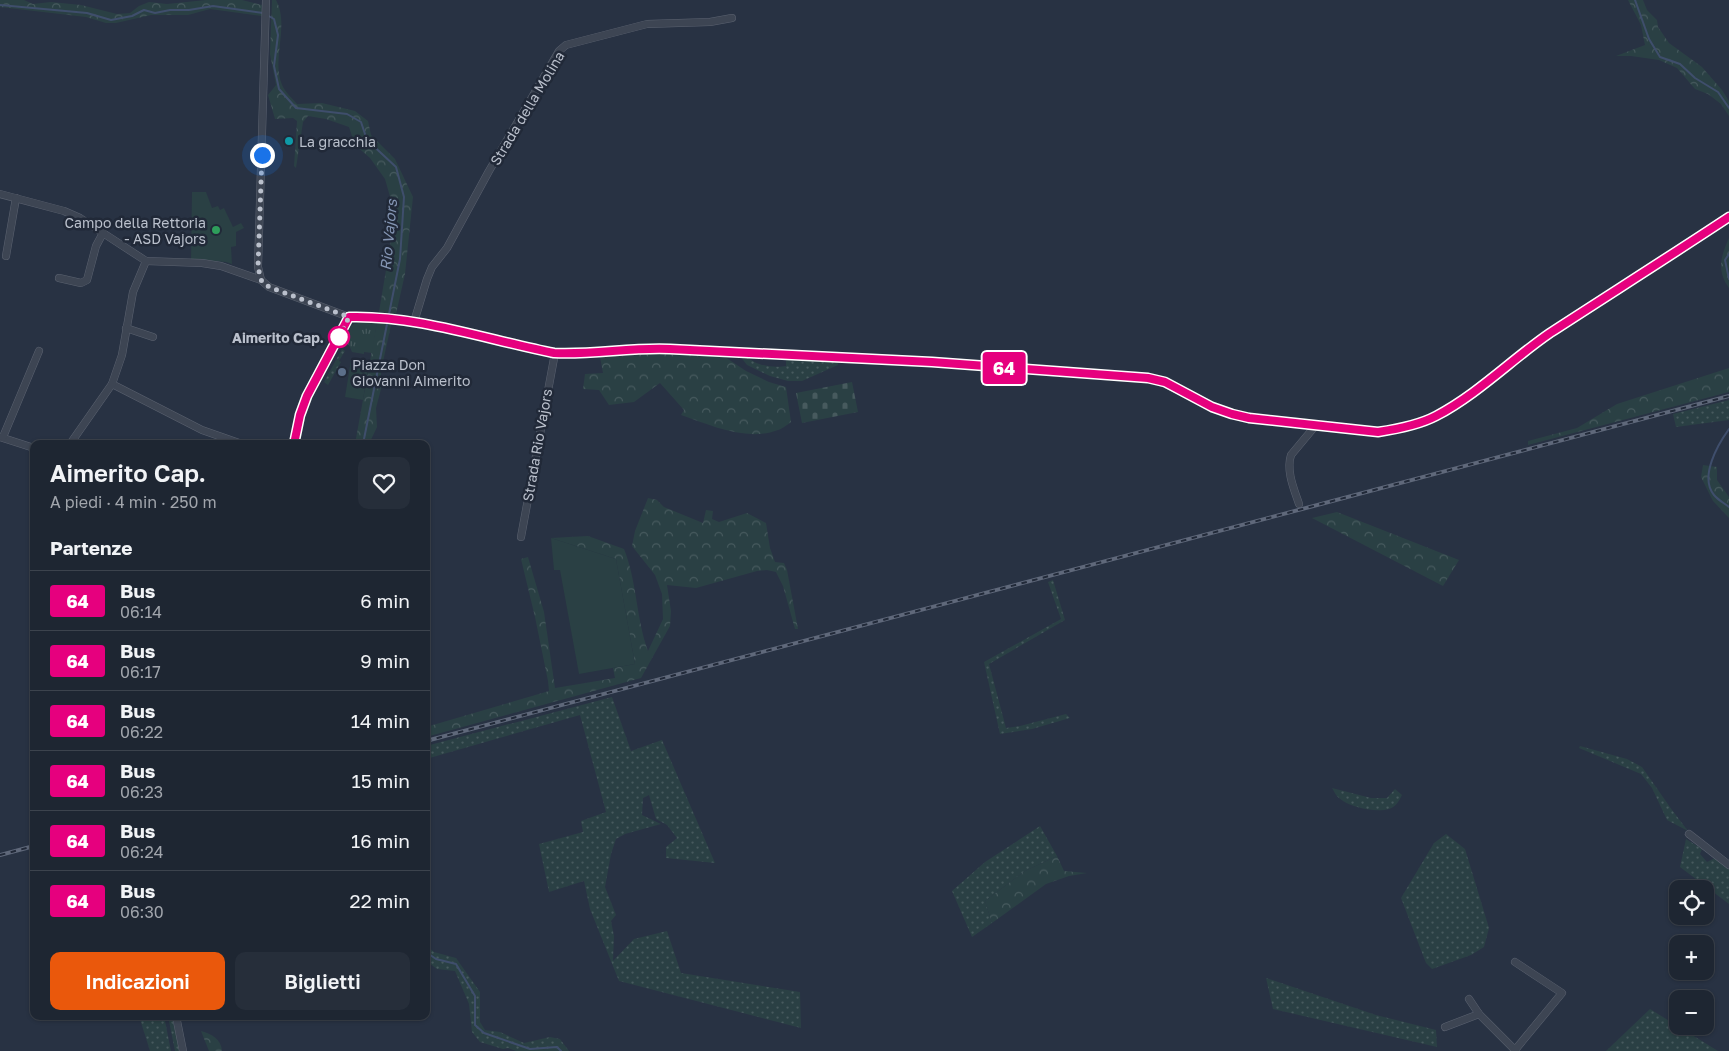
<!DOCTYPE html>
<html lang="it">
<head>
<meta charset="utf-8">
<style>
	body { margin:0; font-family:"Golos Text",sans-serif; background:#262e3a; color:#f1f3f6; height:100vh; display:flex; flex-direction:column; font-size:19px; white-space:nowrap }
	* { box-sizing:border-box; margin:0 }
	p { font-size:16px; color:#a1a5ac }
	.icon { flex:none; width:28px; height:28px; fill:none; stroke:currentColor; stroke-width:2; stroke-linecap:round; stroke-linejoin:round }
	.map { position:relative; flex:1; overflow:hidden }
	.details { position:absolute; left:30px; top:440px; width:400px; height:580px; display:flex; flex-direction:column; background:#1e2632; border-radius:10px; box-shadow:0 1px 4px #0004,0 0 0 1px #3c434d }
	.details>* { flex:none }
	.badge { padding:0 10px; border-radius:4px; font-size:18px; line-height:32px }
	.controls { position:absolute; left:1669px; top:880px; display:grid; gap:10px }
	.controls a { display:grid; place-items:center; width:45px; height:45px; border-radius:10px; background:#1e2632; box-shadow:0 1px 4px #0004,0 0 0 1px #3c434d; font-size:25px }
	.you { position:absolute; width:25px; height:25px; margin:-12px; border:4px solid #fff; border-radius:50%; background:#1a73e8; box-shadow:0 0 0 8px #1a73e833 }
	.map>.badge { position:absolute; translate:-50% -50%; box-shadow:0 0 0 2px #fff }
	h2 { padding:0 20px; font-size:19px; line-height:45px }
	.round { display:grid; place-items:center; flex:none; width:52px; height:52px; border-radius:10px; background:#262e3a }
	.overview { display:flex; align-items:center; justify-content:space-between; height:85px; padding:0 20px }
	h1 { font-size:24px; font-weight:600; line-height:38px }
	.action { display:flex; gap:10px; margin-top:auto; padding:10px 20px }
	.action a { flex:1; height:58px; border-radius:10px; background:#ea580c; color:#fff; font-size:20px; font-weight:600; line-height:58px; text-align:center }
	.action a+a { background:#262e3a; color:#f1f3f6 }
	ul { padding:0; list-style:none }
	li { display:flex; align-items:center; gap:15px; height:60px; padding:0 20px; border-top:1px solid #3c434d }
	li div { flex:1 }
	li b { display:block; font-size:19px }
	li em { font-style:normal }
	li .badge { min-width:55px; font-weight:700; text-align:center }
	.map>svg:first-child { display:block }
	.grass { fill:url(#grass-dots) }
	.forest { fill:url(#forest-crowns) }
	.cemetery { fill:url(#cemetery-stones) }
	.park { fill:url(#park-tufts) }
	.pitch { fill:#2a4044 }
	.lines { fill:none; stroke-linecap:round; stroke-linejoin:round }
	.stream { stroke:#3f4e6c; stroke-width:2 }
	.minor-casing { stroke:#5b6270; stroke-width:8 }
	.minor { stroke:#3d4553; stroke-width:7 }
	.rail-casing { stroke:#5f687a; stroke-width:4 }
	.rail { stroke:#212938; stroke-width:2; stroke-dasharray:5.5; stroke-linecap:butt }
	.line-casing { stroke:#fff; stroke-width:11 }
	.line { stroke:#e6007e; stroke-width:8 }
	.walk { stroke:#bac0cc; stroke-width:5; stroke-dasharray:0 9 }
	.culture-dot { fill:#0f9aa8; stroke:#212938; stroke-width:2 }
	.leisure-dot { fill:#2e9e5b; stroke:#212938; stroke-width:2 }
	.stop-dot { fill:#fff; stroke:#e6007e; stroke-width:2.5 }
	.service-dot { fill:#5c6f8a; stroke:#212938; stroke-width:2 }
	.labels { text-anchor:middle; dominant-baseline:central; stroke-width:5; stroke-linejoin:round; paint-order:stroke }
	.street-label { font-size:14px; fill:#bac0cc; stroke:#212938 }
	.poi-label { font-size:14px; fill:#bac0cc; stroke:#212938; text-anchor:start }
	.stop-label { font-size:14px; font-weight:bold; fill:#bac0cc; stroke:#212938; text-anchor:end }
	.water-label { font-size:15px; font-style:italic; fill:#8394b2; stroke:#212938 }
</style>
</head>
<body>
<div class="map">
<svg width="1729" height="1051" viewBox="0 0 1729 1051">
	<defs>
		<pattern id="grass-dots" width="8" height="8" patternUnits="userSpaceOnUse" patternTransform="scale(1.25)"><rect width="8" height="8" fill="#2a4044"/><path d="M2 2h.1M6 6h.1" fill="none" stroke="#475a5e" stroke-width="1.8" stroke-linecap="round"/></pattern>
		<pattern id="forest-crowns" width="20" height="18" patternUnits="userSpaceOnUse" patternTransform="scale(1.25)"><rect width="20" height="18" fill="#2a4044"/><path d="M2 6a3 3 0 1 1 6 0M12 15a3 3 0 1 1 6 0" fill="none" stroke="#475a5e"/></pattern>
		<pattern id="cemetery-stones" width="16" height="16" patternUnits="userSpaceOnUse" patternTransform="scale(1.25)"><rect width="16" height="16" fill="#2a4044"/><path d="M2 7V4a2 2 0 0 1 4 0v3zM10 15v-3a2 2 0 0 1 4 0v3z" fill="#475a5e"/></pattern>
		<pattern id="park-tufts" width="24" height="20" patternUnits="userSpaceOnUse" patternTransform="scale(1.25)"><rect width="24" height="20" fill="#2a4044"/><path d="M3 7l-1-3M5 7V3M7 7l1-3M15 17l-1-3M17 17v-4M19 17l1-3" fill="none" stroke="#475a5e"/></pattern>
	</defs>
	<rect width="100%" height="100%" fill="#283243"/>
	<!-- grass -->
	<g class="grass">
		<path d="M 342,349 L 345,351 L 339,361 L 341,362 L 328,385 L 324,382 Z"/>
		<path d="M 740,356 L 747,356 C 754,366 775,368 786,366 L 786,357 L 837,360 L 838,365 L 802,381 L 788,381 L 770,376 L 747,365 Z"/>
		<path d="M 1729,400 L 1729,420 L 1676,427 L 1673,414 Z"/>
		<path d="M 1053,580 L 1065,620 L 989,664 L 1006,728 L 1020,726 L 1066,714 L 1070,718 L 1032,729 L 1000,734 L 984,662 L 1061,619 L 1048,582 Z"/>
		<path d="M 612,697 L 631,751 L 662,740 L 715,863 L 666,858 L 666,847 L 677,838 L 667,825 L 656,819 L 649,795 L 643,798 L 642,815 L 661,824 L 625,834 L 616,839 L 611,854 L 605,887 L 616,915 L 611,921 L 614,936 L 613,961 L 634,939 L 667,931 L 681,973 L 800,992 L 801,1028 L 619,981 L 590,909 L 584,881 L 549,892 L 539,844 L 583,832 L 581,821 L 606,812 L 580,715 L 426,759 L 426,746 Z"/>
		<path d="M 1580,746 L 1627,759 L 1642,767 L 1672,810 L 1688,831 L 1667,820 L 1652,788 L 1641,774 L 1579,748 Z"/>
		<path d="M 1332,788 L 1371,798 L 1387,798 L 1395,789 L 1402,795 C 1399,801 1396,807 1389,809 C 1375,813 1349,807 1339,798 C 1336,796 1334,791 1332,788 Z"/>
		<path d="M 1040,826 L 1057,856 L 1025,871 L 985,901 L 992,923 L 972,937 L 952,891 L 985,862 Z"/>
		<path d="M 1446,834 L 1465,849 L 1489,928 L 1484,947 L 1471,955 L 1432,969 L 1426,963 L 1401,898 L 1434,843 Z"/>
		<path d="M 1686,839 L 1702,849 L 1700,854 L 1707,862 L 1715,858 L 1729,869 L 1729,904 L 1680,867 Z"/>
		<path d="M 426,945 L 434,952 L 456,958 L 480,992 L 480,1022 L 485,1030 L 500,1032 L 524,1043 L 550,1037 L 560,1039 L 569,1051 L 516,1051 L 508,1048 L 503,1049 L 480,1042 L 472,1032 L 469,1004 L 455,971 L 437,969 L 426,961 Z"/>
		<path d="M 1266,978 L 1376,1015 L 1436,1030 L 1437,1047 L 1273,1009 Z"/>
		<path d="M 1650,1009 L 1718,1051 L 1606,1051 Z"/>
		<path d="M 139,1016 L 164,1016 L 171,1051 L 150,1051 Z"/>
		<path d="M 168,1016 L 174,1016 L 181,1051 L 175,1051 Z"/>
	</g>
	<!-- forest -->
	<g class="forest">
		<path d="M 0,0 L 24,0 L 33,4 L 51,2 L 81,5 L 117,14 L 130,13 L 139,6 L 149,2 L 167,4 L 206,0 L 242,0 L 262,5 L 262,16 L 210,9 L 188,15 L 151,15 L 116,23 L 106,23 L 86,17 L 0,7 Z"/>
		<path d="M 272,0 L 276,0 C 290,26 271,58 282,85 C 285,92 292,98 297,104 L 322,103 L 355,111 L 368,121 L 371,135 L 395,159 L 413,197 L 405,274 L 396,314 L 379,312 L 393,228 L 393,207 L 385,179 L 370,158 L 355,145 L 349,127 L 326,119 L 308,116 L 303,122 L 296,168 L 294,166 L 297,121 L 293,118 L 275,119 L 268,95 L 276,85 L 270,54 Z"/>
		<path d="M 1628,0 L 1643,0 L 1647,10 L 1657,20 L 1658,27 L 1669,43 L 1702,67 L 1722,90 L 1729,101 L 1729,116 L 1721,104 L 1708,94 L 1695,89 L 1677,68 L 1659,60 L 1631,56 L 1616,56 L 1645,45 L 1641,25 Z"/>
		<path d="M 1729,238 L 1729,288 C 1716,270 1721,256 1729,238 Z"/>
		<path d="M 377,322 L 391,325 L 381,371 L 381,389 L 376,408 L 377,427 L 369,444 L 355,444 Z"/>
		<path d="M 651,354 L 722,355 L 746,371 L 769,382 L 786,387 L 791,422 C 787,425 782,429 778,430 C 747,442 710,425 681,415 L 684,410 L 660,383 L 634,402 L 609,405 L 599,390 L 583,389 L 585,374 L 603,373 L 600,357 Z"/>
		<path d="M 1729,368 L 1729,392 L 1528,445 L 1528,441 L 1577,428 L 1617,404 Z"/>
		<path d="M 1703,465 L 1717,467 L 1717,480 L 1729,497 L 1729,518 L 1713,501 L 1701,477 Z"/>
		<path d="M 648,498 L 657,500 L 664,507 L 703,523 L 706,510 L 713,511 L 712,519 L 719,522 L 747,513 L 766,523 L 770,548 L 775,562 L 784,563 L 787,570 L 798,629 L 795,629 L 783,586 L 776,572 L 767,570 L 757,571 L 696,588 L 667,585 L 671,611 L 670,626 L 641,678 L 426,737 L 426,727 L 549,691 L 548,681 L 535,617 L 521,559 L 528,557 L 544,612 L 555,688 L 615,678 L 613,668 L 635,664 L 616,559 L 551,538 L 588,536 L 624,549 C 637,581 636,618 648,651 L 663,619 L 662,594 L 655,575 L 632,546 L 635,531 Z"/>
		<path d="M 1337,512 L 1459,560 L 1443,586 L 1312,518 Z"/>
		<path d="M 1057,856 L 1064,871 L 1087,873 L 1069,876 L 1046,884 L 992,923 L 985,901 L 1025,871 Z"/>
		<path d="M 201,1031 C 212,1034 221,1039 222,1051 L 209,1051 Z"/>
	</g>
	<!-- cemetery -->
	<path class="cemetery" d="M 852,382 L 858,412 L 802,423 L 796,393 Z"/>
	<!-- park -->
	<path class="park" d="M 362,322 L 377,322 L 372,353 L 364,352 L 364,354 L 352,352 L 349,345 L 343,341 L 352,325 Z"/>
	<!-- pitch -->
	<g class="pitch">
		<path d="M 192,192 L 206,192 L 212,208 L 218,206 L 220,210 L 224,208 L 233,227 L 241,223 L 244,228 L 236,232 L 236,246 L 231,247 L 232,264 L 226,262 L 191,259 Z"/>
		<path d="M 351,360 L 369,363 L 363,400 L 345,397 Z"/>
		<path d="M 551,538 L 616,559 L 635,664 L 579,674 L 560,570 L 554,570 Z"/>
	</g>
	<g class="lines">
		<!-- stream -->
		<g class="stream">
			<path d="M 1635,0 L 1649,39 L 1660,57 L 1680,64 L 1695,78 L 1718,92 L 1729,108"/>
			<path d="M 0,5 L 87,13 L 111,20 L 132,16 L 144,10 L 155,13 L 170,10 L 189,10 L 213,6 L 263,13"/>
			<path d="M 267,15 L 274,19 L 278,35 L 274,66 L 279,89 L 296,108 L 347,114 L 361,122 L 367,140 L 396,167 L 404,197 L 400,259 L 363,444"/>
			<path d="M 1729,254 L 1725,260 L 1729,279"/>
			<path d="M 1729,429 C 1718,444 1699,477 1714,495 C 1718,500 1724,503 1729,507"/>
			<path d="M 426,952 L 436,959 L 456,964 L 475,996 L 475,1025 L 484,1033 L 530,1049 L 557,1047 L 561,1051"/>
		</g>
		<!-- minor casing -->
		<g class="minor-casing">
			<g id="minor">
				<path d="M 266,0 L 258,267 L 261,280 L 269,287 L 349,317 L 381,317 L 414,322 L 555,353 L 594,353 L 651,348 L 932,362 L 1148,378 C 1172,384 1190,397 1212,407 C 1223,412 1236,415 1249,418 L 1378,432 L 1415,424 L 1435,416 L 1459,402 L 1525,351 L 1550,333 L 1729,217"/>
				<path d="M 0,194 L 64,211 L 80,218 L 146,261 L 202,263 L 221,266 L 261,280"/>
				<path d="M 6,256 L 16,198"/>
				<path d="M 59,278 L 81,283 L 87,280 L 96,246 L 103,233"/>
				<path d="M 414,322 L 427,279 L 432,267 L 447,248 L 489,171 L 559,51 L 566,45 L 647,24 L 710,22 L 732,18"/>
				<path d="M 126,328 L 153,337"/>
				<path d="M 112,384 L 202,430 L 242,444"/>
				<path d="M 0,437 L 34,448"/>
				<path d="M 3,437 L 39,351"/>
				<path d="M 70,444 L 112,384 L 122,355 L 133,292 L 146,261"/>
				<path d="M 294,444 L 300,415 L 307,396 L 349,317"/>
				<path d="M 1299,504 C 1294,489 1286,471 1291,455 L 1316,425"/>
				<path d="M 521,537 L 555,353"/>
				<path d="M 1689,834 L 1729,865"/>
				<path d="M 1469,999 L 1479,1014 L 1516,1051"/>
				<path d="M 176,1016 L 183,1051"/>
				<path d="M 1445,1027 L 1479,1014"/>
				<path d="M 1515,1050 L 1562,993 L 1515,962"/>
			</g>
		</g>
		<!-- minor -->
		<use href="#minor" class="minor"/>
		<!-- rail casing -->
		<g class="rail-casing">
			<g id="rail">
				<path d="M 426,741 L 1729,396"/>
				<path d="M 0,855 L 34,846"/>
			</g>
		</g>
		<!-- rail -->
		<use href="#rail" class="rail"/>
	</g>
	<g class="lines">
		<!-- line casing -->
		<g class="line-casing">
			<path id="line" d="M 294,444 L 300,415 L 307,396 L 349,317 C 417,315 488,340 554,353 C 593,355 632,347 670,349 L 932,362 L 1148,378 L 1165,382 L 1212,407 L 1232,414 L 1249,418 L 1378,432 C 1398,429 1419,425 1436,416 C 1478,394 1512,359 1550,333 C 1610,294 1670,256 1729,217"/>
		</g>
		<!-- line -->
		<use href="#line" class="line"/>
		<!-- walk -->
		<path class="walk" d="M 262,155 L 258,267 L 261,280 L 269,287 L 349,317 L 337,341 L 339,337"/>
	</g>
	<!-- markers -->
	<circle class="culture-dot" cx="289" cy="141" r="5"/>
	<circle class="leisure-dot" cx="216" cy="230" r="5"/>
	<circle class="stop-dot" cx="339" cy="337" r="10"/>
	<circle class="service-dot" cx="342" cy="372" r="5"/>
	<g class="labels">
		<!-- street labels -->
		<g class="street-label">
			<text transform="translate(527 108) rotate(-59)">Strada della Molina</text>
			<text transform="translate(537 445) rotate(-80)">Strada Rio Vajors</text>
		</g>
		<!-- poi labels -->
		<g class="poi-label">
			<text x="299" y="141">La gracchia</text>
			<text x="206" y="222" text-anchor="end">Campo della Rettoria<tspan x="206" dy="16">- ASD Vajors</tspan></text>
			<text x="352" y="364">Piazza Don<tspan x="352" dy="16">Giovanni Aimerito</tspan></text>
		</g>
		<!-- stop labels -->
		<g class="stop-label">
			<text x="324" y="337">Aimerito Cap.</text>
		</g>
		<!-- water labels -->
		<g class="water-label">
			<text transform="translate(388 235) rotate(-85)">Rio Vajors</text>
		</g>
	</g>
</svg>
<div class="controls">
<a><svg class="icon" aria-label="locate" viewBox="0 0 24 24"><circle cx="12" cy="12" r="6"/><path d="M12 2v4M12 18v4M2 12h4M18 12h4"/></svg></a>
<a>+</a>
<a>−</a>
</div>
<div class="you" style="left:262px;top:155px"></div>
<b class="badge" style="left:1004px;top:368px;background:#e6007e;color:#fff">64</b>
<section class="details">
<div class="overview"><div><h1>Aimerito Cap.</h1><p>A piedi · 4 min · 250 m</p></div><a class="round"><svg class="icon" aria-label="heart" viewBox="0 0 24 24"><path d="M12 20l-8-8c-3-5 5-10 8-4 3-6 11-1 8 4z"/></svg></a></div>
<h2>Partenze</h2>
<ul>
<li><span class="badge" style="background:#e6007e;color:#fff">64</span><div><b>Bus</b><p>06:14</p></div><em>6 min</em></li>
<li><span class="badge" style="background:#e6007e;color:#fff">64</span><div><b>Bus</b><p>06:17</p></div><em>9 min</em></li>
<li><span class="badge" style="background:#e6007e;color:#fff">64</span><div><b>Bus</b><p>06:22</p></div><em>14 min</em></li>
<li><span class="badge" style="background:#e6007e;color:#fff">64</span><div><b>Bus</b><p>06:23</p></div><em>15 min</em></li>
<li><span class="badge" style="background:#e6007e;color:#fff">64</span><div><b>Bus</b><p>06:24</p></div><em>16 min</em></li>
<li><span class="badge" style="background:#e6007e;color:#fff">64</span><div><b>Bus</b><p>06:30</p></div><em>22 min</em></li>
</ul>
<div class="action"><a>Indicazioni</a><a>Biglietti</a></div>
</section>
</div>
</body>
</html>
